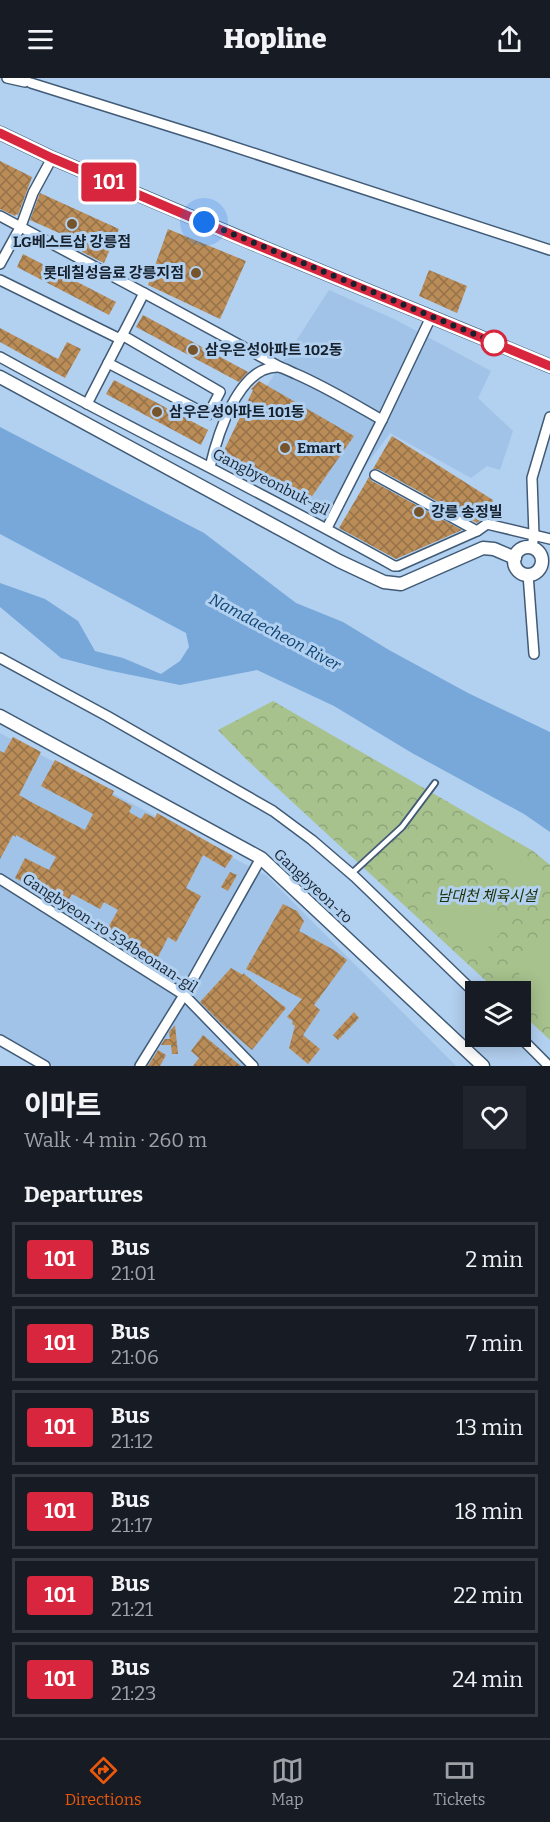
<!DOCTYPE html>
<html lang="en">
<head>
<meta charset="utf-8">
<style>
	body { margin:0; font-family:Bitter,"Noto Sans KR",serif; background:#20242c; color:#f1f3f6; height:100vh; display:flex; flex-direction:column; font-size:22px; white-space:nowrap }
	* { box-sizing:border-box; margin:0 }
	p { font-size:20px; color:#9ea1a6 }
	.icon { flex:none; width:33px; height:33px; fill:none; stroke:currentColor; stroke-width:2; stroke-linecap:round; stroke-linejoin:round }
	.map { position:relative; height:988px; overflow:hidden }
	.side { display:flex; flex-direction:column; background:#171b24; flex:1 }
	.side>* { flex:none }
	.badge { padding:0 12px; border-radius:4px; font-size:21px; line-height:39px }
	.fabs { position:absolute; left:465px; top:903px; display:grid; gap:12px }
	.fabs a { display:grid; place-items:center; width:66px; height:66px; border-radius:0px; background:#171b24; box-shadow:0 3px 15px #0003; font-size:30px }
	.you { position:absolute; width:30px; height:30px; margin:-15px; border:4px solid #fff; border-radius:50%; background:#1a73e8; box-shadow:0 0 0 9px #1a73e833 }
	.map>.badge { position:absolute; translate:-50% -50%; box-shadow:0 0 0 3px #fff }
	h2 { padding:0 24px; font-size:22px; line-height:54px }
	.round { display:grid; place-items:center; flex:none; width:63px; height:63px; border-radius:0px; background:#20242c }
	.summary { display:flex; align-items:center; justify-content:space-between; height:102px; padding:0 24px }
	h1 { font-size:28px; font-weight:800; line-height:45px }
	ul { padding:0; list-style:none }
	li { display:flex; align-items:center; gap:18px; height:75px; margin:0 12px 9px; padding:0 12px; border:3px solid #363941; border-radius:0px }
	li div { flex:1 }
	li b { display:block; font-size:22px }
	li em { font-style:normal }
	li .badge { min-width:66px; font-weight:700; text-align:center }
	header { display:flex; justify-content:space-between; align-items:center; height:78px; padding:0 24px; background:#171b24; font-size:27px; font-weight:800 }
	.tabs { display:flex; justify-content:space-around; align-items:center; height:84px; border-top:2px solid #363941; background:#171b24; font-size:16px; color:#9ea1a6 }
	.tabs a { display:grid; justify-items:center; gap:3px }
	.tabs .current { color:#ea580c }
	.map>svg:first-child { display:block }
	.built { fill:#a0c3e7 }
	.park { fill:url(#park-crowns) }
	.pitch { fill:#a7c28d }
	.water { fill:#77a8d9 }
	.building { fill:url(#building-cross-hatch) }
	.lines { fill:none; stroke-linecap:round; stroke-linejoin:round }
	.service-casing { stroke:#415b76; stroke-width:8 }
	.minor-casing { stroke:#415b76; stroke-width:12 }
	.tertiary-casing { stroke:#415b76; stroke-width:15 }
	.service { stroke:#fff; stroke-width:4.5 }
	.minor { stroke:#fff; stroke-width:9 }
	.tertiary { stroke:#fff; stroke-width:12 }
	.line-casing { stroke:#fff; stroke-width:14 }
	.line { stroke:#d7263d; stroke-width:9 }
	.walk { stroke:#17222e; stroke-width:6; stroke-dasharray:0 10.8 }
	.poi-dot { fill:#76542c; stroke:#b2d0f0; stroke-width:2 }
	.stop-dot { fill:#fff; stroke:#d7263d; stroke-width:3 }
	.labels { text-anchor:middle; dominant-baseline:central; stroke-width:6; stroke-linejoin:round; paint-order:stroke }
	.poi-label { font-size:15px; font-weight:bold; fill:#17222e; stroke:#b2d0f0; text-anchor:start }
	.street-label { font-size:15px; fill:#17222e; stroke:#b2d0f0 }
	.park-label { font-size:15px; font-style:italic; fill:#1e3003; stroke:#b2d0f0 }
	.water-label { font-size:16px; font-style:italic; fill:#0d4271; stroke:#b2d0f0 }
</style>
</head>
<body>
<header><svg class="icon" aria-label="menu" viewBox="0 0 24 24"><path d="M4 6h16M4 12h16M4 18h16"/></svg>Hopline<svg class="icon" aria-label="share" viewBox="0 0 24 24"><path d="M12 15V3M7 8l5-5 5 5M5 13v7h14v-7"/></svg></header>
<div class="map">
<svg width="550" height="988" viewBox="0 0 550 988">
	<defs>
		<pattern id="park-crowns" width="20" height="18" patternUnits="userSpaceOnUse" patternTransform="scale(1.5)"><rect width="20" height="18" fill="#a7c28d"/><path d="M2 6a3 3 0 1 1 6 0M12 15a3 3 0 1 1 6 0" fill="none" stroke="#8fa67a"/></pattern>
		<pattern id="building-cross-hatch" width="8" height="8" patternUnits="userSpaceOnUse" patternTransform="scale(1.5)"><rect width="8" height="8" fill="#ba8c57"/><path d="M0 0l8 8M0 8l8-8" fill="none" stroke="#967248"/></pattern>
	</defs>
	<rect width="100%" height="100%" fill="#b2d0f0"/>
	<!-- built -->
	<g class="built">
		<path d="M 329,212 L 396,242 L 491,293 L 478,320 L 513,353 L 500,392 L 487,388 L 471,400 L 390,355 L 332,433 L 222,377 Z"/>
		<path d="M 0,655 L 267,798 L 456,988 L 53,988 L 42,979 L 0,956 Z"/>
	</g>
	<!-- park -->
	<path class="park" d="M 273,623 L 533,773 L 550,787 L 550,962 L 521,935 L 520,914 L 497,913 L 246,681 L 218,652 Z"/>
	<!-- pitch -->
	<g class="pitch">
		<path d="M 502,757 L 548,799 L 529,822 L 482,780 Z"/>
		<path d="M 448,798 L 505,850 L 480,879 L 422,825 Z"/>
		<path d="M 550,861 L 550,932 C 538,935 531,934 521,928 L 520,914 L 515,913 C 513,893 537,875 550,861 Z"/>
	</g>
	<!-- water -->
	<path class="water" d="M 0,349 L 204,455 L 296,525 L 343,544 L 389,572 L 468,615 L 550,654 L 550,754 L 524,736 L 412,675 L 334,628 L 257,592 L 180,607 L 107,592 L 61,580 L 0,529 L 0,505 L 45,521 L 78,543 L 95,573 L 123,580 L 161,596 L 180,583 L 189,569 L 186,555 L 0,456 Z"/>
	<!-- building -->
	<g class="building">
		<path d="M 0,83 L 32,99 L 18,137 L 16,136 L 15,138 L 0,131 Z"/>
		<path d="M 40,115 L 119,151 L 104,185 L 82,174 L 86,167 L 30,142 Z"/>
		<path d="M 168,151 L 246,183 L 220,241 L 148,207 Z"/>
		<path d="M 23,176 L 116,224 L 109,237 L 17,189 Z"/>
		<path d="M 429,192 L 467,208 L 457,235 L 419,218 Z"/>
		<path d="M 143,237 L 248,294 L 239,304 L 136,249 Z"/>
		<path d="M 0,250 L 58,281 L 67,264 L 81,271 L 65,300 L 0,264 Z"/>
		<path d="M 114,302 L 208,352 L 201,367 L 106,316 Z"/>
		<path d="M 259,303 L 354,358 L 308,424 L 219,383 L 253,312 L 251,311 Z"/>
		<path d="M 392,358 L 493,422 L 489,440 L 484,440 L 477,445 L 378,391 L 373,391 Z"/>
		<path d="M 369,399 L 372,403 L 462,452 L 396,481 L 339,450 Z"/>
		<path d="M 13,659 L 41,674 L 19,717 L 33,725 L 85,752 L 93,736 L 41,708 L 55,682 L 114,713 L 112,717 L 132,728 L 129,734 L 141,741 L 145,735 L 155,740 L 157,735 L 233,778 L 225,790 L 203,777 L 186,810 L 201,818 L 176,864 L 168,859 L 155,885 L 125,869 L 126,867 L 105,855 L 118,832 L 104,824 L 100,831 L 72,816 L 67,825 L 58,820 L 56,822 L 15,800 L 25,780 L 49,792 L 56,779 L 16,757 L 16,759 L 13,757 L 0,781 L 0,673 L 4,675 Z"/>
		<path d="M 230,794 L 237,797 L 228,813 L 221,809 Z"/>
		<path d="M 283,826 L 297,833 L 304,843 L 299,853 L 334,872 L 347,882 L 314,927 L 320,932 L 303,957 L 320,971 L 308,986 L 289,970 L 295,948 L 292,946 L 293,943 L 287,939 L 302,921 L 246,891 Z"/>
		<path d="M 231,890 L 243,897 L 243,895 L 286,930 L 252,972 L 223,947 L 200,924 Z"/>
		<path d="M 354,934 L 359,940 L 338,962 L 333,957 Z"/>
		<path d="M 175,947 L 178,976 L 172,976 L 171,967 L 161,967 L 165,961 L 170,961 L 169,954 Z"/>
		<path d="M 203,957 L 241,988 L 193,988 L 199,980 L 191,973 Z"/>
		<path d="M 158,972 L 166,977 L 160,988 L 148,988 Z"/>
	</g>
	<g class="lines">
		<!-- service casing -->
		<g class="service-casing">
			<path id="service" d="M 351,796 L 402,749 L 435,705"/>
		</g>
		<!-- minor casing -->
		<g class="minor-casing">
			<g id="minor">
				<path d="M 7,0 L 25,4 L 26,0"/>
				<path d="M 31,5 L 207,60 L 550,172"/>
				<path d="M 0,138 L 144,215 L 87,326"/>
				<path d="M 0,186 L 21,148 L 33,115 L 52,80"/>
				<path d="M 0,202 L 120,261"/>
				<path d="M 144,215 L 280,289"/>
				<path d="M 0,279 C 130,351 264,415 394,488 L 398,488 L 477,453 L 487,446 L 550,461"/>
				<path d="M 108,285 L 208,337 L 220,314 L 122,257"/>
				<path d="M 210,389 C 217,359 238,287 279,289 C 284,290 291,294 296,296 C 326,309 354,326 382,342"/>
				<path d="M 375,397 L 477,453"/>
				<path d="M 327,450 L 382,342 L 431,239"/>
				<path d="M 532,469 L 534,457 L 532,400 L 550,339"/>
				<path d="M 528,496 L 534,576"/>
				<path d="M 0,580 L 107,638 L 273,733 L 312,762 L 355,799 L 476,916"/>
				<path d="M 0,801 L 184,917 L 253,988"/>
				<path d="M 519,958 L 549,988"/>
				<path d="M 0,962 L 45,988"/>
				<path d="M 140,988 L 184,917 L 261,780"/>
			</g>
		</g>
		<!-- tertiary casing -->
		<g class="tertiary-casing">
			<g id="tertiary">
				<path d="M 0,55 L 52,80 L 269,172 L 550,288"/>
				<path d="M 0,299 L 339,483 L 384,504 L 401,506 L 483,470 L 494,471 L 515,480"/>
				<circle cx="528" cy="483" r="14"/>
				<path d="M 0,638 L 261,780 L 483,988"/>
			</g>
		</g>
		<!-- service -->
		<use href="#service" class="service"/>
		<!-- minor -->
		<use href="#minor" class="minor"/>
		<!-- tertiary -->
		<use href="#tertiary" class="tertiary"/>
	</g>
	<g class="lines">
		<!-- line casing -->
		<g class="line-casing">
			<path id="line" d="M 0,55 L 52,80 L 247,163 L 550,288"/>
		</g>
		<!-- line -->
		<use href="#line" class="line"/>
		<!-- walk -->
		<path class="walk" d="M 204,144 L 503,268 L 494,265"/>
	</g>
	<!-- markers -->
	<g class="poi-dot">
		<circle cx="72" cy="146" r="6"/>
		<circle cx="196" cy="195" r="6"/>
		<circle cx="193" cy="272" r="6"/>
		<circle cx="157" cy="334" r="6"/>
		<circle cx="285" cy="370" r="6"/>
		<circle cx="419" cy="434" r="6"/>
	</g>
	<circle class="stop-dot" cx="494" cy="265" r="12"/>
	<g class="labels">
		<!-- poi labels -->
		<g class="poi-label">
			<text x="72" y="164" text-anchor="middle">LG베스트샵 강릉점</text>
			<text x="184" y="195" text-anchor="end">롯데칠성음료 강릉지점</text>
			<text x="205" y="272">삼우은성아파트 102동</text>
			<text x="169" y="334">삼우은성아파트 101동</text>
			<text x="297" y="370">Emart</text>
			<text x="431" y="434">강릉 송정빌</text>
		</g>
		<!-- street labels -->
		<g class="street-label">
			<text transform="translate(271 404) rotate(27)">Gangbyeonbuk-gil</text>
			<text transform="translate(313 808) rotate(43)">Gangbyeon-ro</text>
			<text transform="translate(110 855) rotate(33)">Gangbyeon-ro 534beonan-gil</text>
		</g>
		<!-- park labels -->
		<g class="park-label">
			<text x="487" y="818">남대천 체육시설</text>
		</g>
		<!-- water labels -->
		<g class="water-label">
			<text transform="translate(275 554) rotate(28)">Namdaecheon River</text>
		</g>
	</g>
</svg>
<div class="fabs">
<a><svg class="icon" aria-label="layers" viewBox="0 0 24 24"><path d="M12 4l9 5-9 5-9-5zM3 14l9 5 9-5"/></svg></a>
</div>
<div class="you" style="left:204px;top:144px"></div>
<b class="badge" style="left:109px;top:104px;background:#d7263d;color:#fff">101</b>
</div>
<section class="side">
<div class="summary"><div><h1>이마트</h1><p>Walk · 4 min · 260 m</p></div><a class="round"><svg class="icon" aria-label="heart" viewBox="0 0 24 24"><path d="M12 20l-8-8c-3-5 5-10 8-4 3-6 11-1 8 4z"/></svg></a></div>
<h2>Departures</h2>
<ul>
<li><span class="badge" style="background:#d7263d;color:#fff">101</span><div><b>Bus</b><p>21:01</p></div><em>2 min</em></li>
<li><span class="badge" style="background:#d7263d;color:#fff">101</span><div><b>Bus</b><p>21:06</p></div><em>7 min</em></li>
<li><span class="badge" style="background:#d7263d;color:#fff">101</span><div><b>Bus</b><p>21:12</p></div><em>13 min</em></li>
<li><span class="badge" style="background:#d7263d;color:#fff">101</span><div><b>Bus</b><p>21:17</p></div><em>18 min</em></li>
<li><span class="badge" style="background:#d7263d;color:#fff">101</span><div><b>Bus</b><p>21:21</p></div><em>22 min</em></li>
<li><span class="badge" style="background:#d7263d;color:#fff">101</span><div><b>Bus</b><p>21:23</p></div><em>24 min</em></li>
</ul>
</section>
<nav class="tabs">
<a class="current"><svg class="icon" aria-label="directions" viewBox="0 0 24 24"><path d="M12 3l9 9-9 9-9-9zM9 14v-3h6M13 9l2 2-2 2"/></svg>Directions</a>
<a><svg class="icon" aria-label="map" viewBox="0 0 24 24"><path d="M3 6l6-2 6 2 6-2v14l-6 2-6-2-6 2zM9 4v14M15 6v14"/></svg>Map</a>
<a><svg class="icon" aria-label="tickets" viewBox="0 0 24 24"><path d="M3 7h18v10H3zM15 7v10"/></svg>Tickets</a>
</nav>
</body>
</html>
